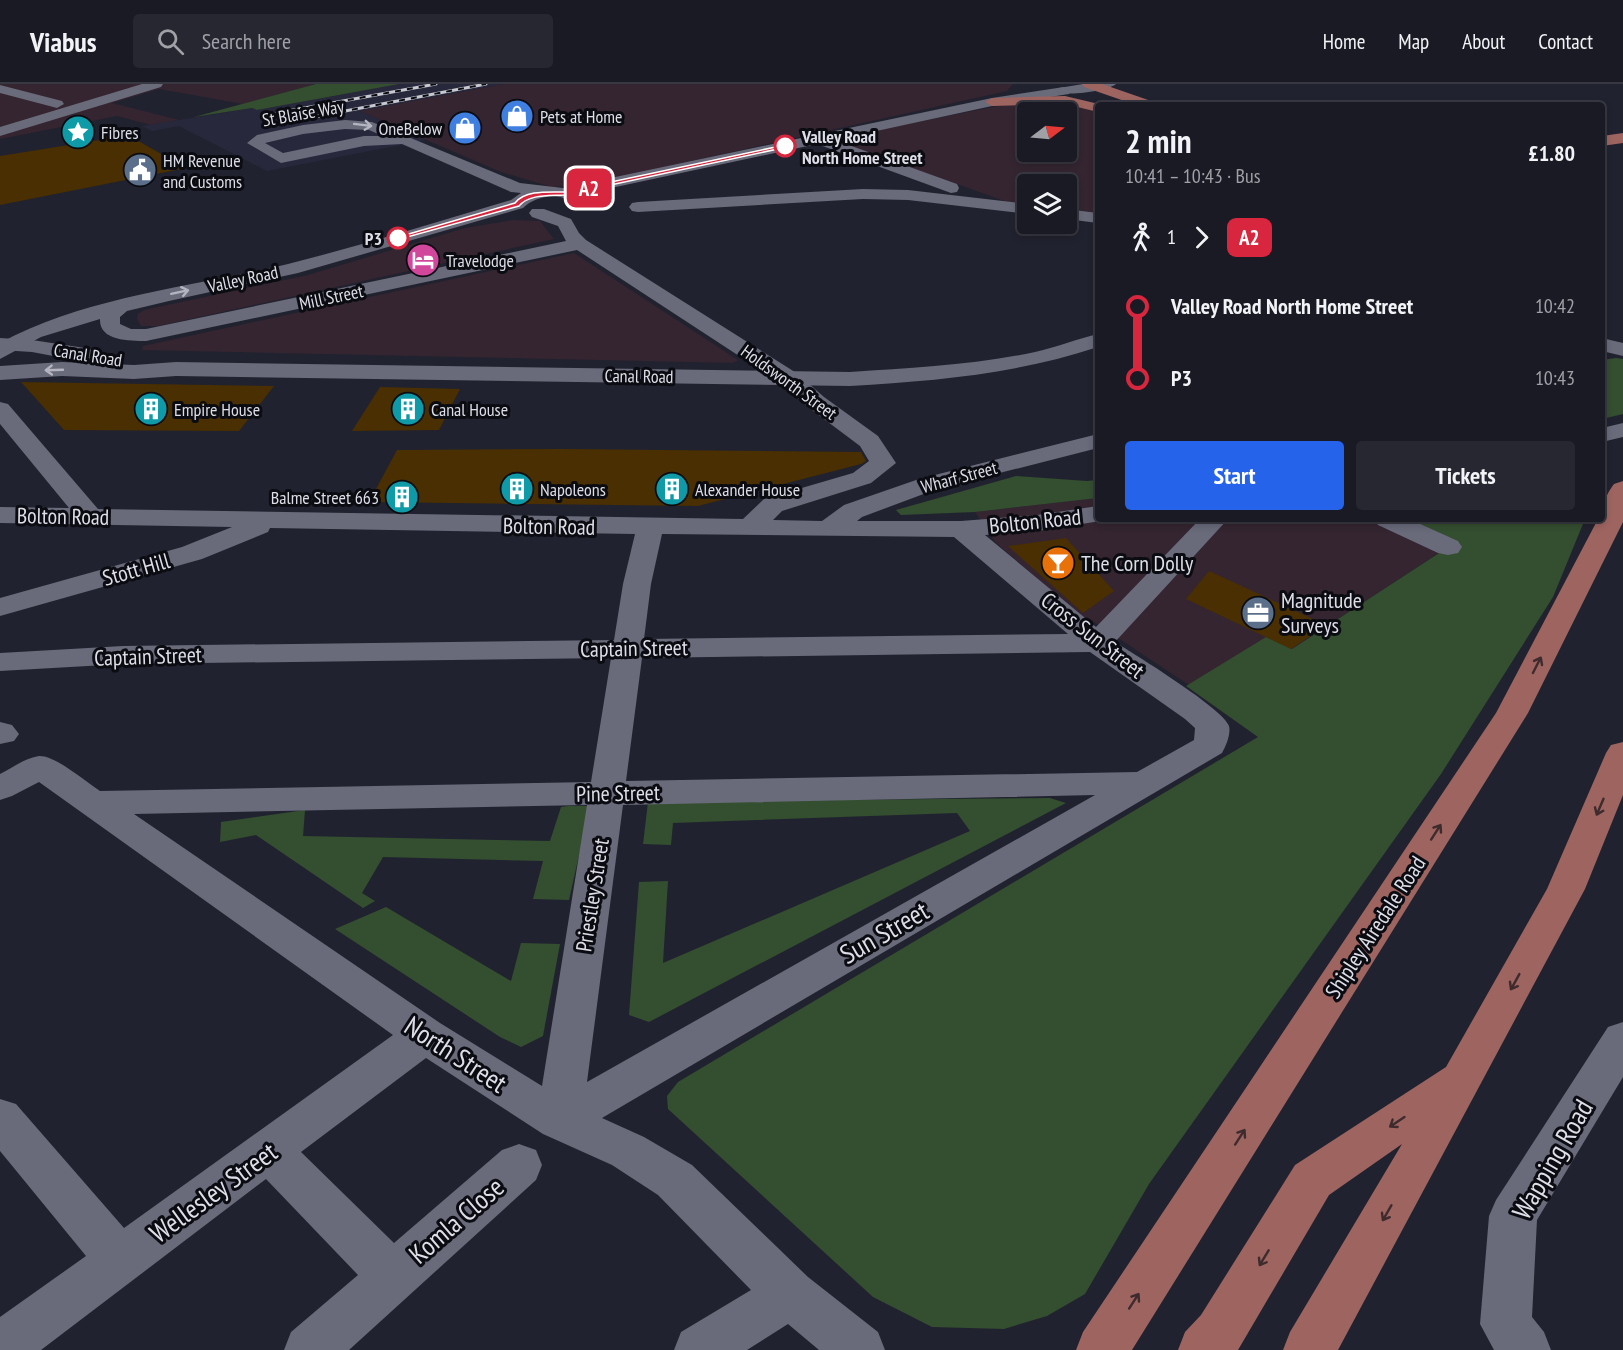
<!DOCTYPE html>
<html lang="en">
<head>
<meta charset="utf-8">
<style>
	body { margin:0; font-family:"PT Sans Narrow",sans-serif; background:#262730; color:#f1f3f6; height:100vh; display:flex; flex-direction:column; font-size:22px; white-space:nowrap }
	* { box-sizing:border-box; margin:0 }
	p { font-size:20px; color:#9fa1a6 }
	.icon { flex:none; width:33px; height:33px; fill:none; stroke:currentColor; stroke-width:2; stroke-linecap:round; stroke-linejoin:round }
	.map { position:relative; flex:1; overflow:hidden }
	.side { position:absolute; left:1095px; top:18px; width:510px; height:420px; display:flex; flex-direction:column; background:#191a23; border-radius:6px; box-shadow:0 3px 9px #0003,0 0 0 2px #373841 }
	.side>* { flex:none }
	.badge { padding:0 12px; border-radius:9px; font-size:21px; line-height:39px }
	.needle { width:39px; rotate:74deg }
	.buttons { position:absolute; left:1017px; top:18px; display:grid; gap:12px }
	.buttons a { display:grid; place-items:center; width:60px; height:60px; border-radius:6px; background:#191a23; box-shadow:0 3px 9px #0003,0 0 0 2px #373841; font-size:30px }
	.map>.badge { position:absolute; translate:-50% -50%; box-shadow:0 0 0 3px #fff }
	.legs { display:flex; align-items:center; gap:9px; height:66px; padding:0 30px; font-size:20px }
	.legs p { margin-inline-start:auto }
	.summary { display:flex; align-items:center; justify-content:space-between; height:102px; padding:0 30px }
	h1 { font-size:33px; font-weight:700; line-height:45px }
	.cta { display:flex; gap:12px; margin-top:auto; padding:12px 30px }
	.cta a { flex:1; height:69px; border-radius:6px; background:#2563eb; color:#fff; font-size:24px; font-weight:700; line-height:69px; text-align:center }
	.cta a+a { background:#262730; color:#f1f3f6 }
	ul { padding:0 30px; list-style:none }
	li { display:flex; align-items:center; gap:21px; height:72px; font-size:22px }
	li i { display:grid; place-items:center; width:9px; height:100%; margin:0 8px; background:currentColor }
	li i::after { content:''; width:15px; height:15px; margin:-8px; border:4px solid; border-radius:50%; background:#191a23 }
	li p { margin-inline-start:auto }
	li:first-child i { background:linear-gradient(#0000 50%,currentColor 0) }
	li:last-child i { background:linear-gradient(currentColor 50%,#0000 0) }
	header { display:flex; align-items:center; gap:36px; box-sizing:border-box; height:84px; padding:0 30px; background:#191a23; border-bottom:2px solid #373841 }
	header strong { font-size:28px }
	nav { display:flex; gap:33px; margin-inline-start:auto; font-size:21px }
	.search { width:420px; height:54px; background:#262730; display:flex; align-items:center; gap:15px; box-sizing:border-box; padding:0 21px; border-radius:6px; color:#9fa1a6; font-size:22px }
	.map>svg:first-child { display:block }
	.commercial { fill:#342530; fill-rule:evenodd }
	.built { fill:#27283b }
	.green { fill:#344e30 }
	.building { fill:#492f01 }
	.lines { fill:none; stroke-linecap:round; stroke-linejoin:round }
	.minor { fill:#696a7a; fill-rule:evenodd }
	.tertiary { fill:#696a7a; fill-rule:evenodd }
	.primary { fill:#9e6460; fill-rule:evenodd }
	.rail-casing { stroke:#c7c8d1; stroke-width:3 }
	.rail { stroke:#0b0c12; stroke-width:2; stroke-dasharray:6; stroke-linecap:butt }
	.oneway { stroke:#b4b5c1 }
	.oneway2 { stroke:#3e2b2d }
	.line-1 { fill:#d7263d; stroke:#fff; stroke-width:1.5 }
	.stop-1-dot { fill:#fff; stroke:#d7263d; stroke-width:3 }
	.labels { text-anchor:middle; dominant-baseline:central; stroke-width:6; stroke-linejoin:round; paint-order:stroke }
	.far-street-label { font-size:18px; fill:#dddee7; stroke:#0b0c12 }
	.far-poi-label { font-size:18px; fill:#dddee7; stroke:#0b0c12; text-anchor:start }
	.far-stop-label { font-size:18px; font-weight:bold; fill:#dddee7; stroke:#0b0c12; text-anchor:start }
	.street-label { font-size:22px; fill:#dddee7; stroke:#0b0c12 }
	.poi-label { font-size:22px; fill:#dddee7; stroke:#0b0c12; text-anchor:start }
	.near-street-label { font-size:27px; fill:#dddee7; stroke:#0b0c12 }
</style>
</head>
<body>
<header>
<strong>Viabus</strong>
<div class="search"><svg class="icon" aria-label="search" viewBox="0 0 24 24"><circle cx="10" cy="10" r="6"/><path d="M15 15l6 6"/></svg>Search here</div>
<nav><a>Home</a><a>Map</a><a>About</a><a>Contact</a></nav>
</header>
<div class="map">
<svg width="1623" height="1266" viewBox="0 0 1623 1266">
	<rect width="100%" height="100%" fill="#21222f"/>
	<!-- commercial -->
	<g class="commercial">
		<path d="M 0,0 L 316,0 L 243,20 L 159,5 L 112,19 L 179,36 L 151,41 L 117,32 L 0,55 Z"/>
		<path d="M 503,0 L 1013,0 L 1007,7 L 583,101 L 552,103 L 501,88 L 359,27 Z"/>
		<path d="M 1060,18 L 1098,27 L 1098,129 L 1067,125 L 1066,100 L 1028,100 L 1027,121 L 1010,119 L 832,55 L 1003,21 ZM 1028,28 L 1066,28 L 1066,68 L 1028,68 Z"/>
		<path d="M 513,136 L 540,137 L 554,155 L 158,242 L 141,242 L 137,235 L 138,230 L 144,226 L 158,223 L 308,191 L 465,144 Z"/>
		<path d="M 574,169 L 738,276 L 733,279 L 142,266 L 143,262 Z"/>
		<path d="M 1098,414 L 1098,435 L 1405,435 L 1457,457 L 1213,617 L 1091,536 L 1082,534 L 995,458 L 975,428 Z"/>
	</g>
	<!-- built -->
	<path class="built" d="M 399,0 L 503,0 L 360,27 L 426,56 L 267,87 L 179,42 L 152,47 L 142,42 L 253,24 L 257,26 Z"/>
	<!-- green -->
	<g class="green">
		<path d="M 316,0 L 399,0 L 257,26 L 252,24 L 194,33 Z"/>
		<path d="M 1616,274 L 1623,275 L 1623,330 L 1602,335 L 1602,276 Z"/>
		<path d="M 1016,392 L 1087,397 L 1098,396 L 1098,414 L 975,428 L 901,431 L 896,426 Z"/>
		<path d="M 1405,435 L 1585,435 L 1553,513 L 1441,690 L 1149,1100 L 1085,1210 L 1047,1232 L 1004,1245 L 932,1243 L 873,1213 L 668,1025 L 667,1012 L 678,998 L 1258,653 L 1186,602 L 1266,553 L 1292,565 L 1456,458 Z"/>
		<path d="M 1050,714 L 1066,719 L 649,938 L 629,931 L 639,798 L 668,797 L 663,879 L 970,747 L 957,729 L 673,739 L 671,761 L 643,760 L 648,718 Z"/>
		<path d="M 568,722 L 590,722 L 569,816 L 533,815 L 543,777 L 383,773 L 362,809 L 375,817 L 363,824 L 256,751 L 220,758 L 221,738 L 305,726 L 303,752 L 550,757 L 561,723 Z"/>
		<path d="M 386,823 L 511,897 L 521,859 L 560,860 L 543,952 L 521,963 L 500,953 L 335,845 Z"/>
	</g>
	<!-- building -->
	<g class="building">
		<path d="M 110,41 L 186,84 L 0,121 L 0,72 L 100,56 Z"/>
		<path d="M 21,298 L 274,302 L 239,347 L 64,346 Z"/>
		<path d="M 380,303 L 460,305 L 439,346 L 352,347 Z"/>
		<path d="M 563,365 L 861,368 L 866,377 L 861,380 L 698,422 L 369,418 L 397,366 Z"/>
		<path d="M 1066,454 L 1114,507 L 1083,529 L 1008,462 Z"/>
		<path d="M 1209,487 L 1326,541 L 1291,565 L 1186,515 Z"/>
	</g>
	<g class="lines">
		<!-- minor -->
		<g class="minor">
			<path d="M 0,1 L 62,17 L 64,20 L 57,24 L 0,9 Z"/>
			<path d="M 1064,3 L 1069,4 L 1071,7 L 1069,10 L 992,22 L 835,56 L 957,100 L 959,104 L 957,108 L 951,109 L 817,60 L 583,110 L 589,116 L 587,120 C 579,122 576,119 569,116 C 554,109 534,113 523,124 L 298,189 L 169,217 L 127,227 L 120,233 L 120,240 L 131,245 L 146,245 L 566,157 L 558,142 L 532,133 L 529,129 L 532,125 L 544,125 L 571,135 L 579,149 L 586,156 L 798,290 L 824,313 L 878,352 L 896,379 L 871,399 L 782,427 L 773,436 L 822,437 L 844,421 L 919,395 L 1098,350 L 1098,364 L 937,405 L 862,433 L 857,437 L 961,437 L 1037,431 L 1098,422 L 1098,435 L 1107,436 L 1037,447 L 985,451 L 1096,543 L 1200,435 L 1228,435 L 1115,558 C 1134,570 1224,625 1229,642 C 1231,650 1226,662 1222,669 L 602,1034 L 644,1053 L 692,1081 L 808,1193 L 878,1248 L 885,1266 L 819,1266 L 788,1240 L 747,1266 L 674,1266 L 681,1248 L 751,1206 L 658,1111 L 612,1081 L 543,1050 L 426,974 L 301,1068 L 394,1159 L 502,1066 L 519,1060 L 536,1066 L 542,1081 L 536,1096 L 349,1266 L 284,1266 L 291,1248 L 358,1191 L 266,1095 L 41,1266 L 0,1266 L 0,1233 L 86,1172 L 0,1067 L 0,1015 L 16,1020 L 124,1144 L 393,951 L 39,698 L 12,712 L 0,716 L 0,690 C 12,684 25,674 39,672 C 55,671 86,698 100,707 L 591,698 L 611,574 L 123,580 L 0,587 L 0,569 L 123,562 L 614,556 L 623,500 L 635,450 L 270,444 L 268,448 L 202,475 L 0,532 L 0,514 L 182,463 L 232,443 L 0,439 L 0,423 L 69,424 L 0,340 L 0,318 L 8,320 L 98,425 L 743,435 L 764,415 L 853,389 L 869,377 L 860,362 L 808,323 L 782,300 L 577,166 L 146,257 C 129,257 99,257 100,235 L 41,253 L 0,275 L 0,259 C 86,212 193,203 288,180 C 363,161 437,138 511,116 L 521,109 L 511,108 L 402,60 L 364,62 L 281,79 L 247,59 L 257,51 L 303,41 L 345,36 L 372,38 L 520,99 L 563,104 L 992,14 ZM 345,45 L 369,46 L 383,52 L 364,52 L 283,69 L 265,59 L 303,50 ZM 662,450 L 954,453 L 1068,550 L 644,555 L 651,500 ZM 1090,568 L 1185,635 L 1195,644 L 1194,656 L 1137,688 L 626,697 L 642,574 ZM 1095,711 L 587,998 L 623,721 ZM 587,721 L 542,1002 L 440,939 L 134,730 Z"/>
			<path d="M 863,105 L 908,106 L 1028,120 L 1028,130 L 908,116 L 863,115 L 638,128 L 632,127 L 629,123 L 632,119 L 638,118 Z"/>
			<path d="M 1066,125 L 1098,129 L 1098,139 L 1066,135 Z"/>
			<path d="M 1602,254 L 1623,259 L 1623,272 L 1602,267 Z"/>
			<path d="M 1623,339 L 1623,353 L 1602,358 L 1602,344 Z"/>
			<path d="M 1374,435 L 1409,435 L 1458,457 L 1462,463 L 1458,469 L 1448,471 L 1438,469 L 1378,441 Z"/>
			<path d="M 0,638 L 12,641 L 19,650 L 14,657 L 0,660 Z"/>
			<path d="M 1623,938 L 1623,993 L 1537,1136 L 1532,1233 L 1544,1248 L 1551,1266 L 1494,1266 L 1480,1240 L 1489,1132 L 1496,1116 L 1608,943 Z"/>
		</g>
		<!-- tertiary -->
		<g class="tertiary">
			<path d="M 142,0 L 163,0 L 161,3 L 0,52 L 0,43 Z"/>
			<path d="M 1083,0 L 1116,0 C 1108,7 1064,13 1057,7 L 1059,4 Z"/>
			<path d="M 1098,250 L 1098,263 C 1017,290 934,297 850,302 L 176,292 L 134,295 L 62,292 L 0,296 L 0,282 L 62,278 L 134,281 L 176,278 L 850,288 C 912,284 974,281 1035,268 C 1057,263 1077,255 1098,250 Z"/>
			<path d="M 0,254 L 32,256 L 85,264 L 93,266 L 96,271 L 93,276 L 85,278 L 32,268 L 0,266 Z"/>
		</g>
		<!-- primary -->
		<g class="primary">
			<path d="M 1082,0 L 1102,0 L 1154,18 L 1156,21 L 1136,21 L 1084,3 Z"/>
			<path d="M 1065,12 L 1103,21 L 1098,21 L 1098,28 L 1065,20 L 992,22 L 985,18 L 992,14 Z"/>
			<path d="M 1623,49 L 1623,59 L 1602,62 L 1602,52 Z"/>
			<path d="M 1623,397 L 1623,438 L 1528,629 L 1132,1266 L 1076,1266 L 1083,1248 L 1496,629 L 1598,435 L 1602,435 C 1602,422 1606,410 1614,400 Z"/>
			<path d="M 1623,658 L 1623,711 L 1585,805 L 1338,1266 L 1283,1266 L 1290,1248 L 1402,1060 L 1329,1111 L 1238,1266 L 1178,1266 L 1185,1248 L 1201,1231 L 1295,1081 L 1446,983 L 1547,805 L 1606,669 L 1611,661 Z"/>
		</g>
		<!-- rail casing -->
		<g class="rail-casing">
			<g id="rail">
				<path d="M 277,29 L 436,0"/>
				<path d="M 293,37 L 486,0"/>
			</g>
		</g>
		<!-- rail -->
		<use href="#rail" class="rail"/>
	</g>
	<!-- one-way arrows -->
	<defs><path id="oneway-shaft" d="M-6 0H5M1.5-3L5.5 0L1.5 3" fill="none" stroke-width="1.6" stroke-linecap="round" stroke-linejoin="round" transform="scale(1.5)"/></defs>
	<g class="oneway">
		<use href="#oneway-shaft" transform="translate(363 41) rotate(7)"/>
		<use href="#oneway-shaft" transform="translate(180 208) rotate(-12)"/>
		<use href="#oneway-shaft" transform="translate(54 286) rotate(178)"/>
	</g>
	<g class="oneway2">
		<use href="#oneway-shaft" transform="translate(1537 581) rotate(-63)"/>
		<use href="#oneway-shaft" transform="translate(1600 723) rotate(113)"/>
		<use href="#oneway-shaft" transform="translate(1436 748) rotate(-57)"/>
		<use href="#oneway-shaft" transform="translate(1515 898) rotate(119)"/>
		<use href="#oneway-shaft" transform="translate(1397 1038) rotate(146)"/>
		<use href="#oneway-shaft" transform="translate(1240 1053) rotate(-57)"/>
		<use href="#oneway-shaft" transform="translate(1387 1129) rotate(120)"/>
		<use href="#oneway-shaft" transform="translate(1264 1174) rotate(121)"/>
		<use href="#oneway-shaft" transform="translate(1134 1217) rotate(-57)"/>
	</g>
	<!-- line-1 -->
	<path class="line-1" d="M 785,61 L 787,63 L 564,111 C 549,112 529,110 519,122 L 400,155 L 395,154 L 515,119 C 525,106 548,108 564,108 Z"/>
	<!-- icons -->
	<defs>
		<g id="shop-disc" transform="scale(1.725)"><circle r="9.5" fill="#3f7fe0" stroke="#0b0c12"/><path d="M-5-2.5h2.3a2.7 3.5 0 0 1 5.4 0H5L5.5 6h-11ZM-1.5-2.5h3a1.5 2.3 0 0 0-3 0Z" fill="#fff"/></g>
		<g id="sight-disc" transform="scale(1.725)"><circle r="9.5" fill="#0f9aa8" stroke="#0b0c12"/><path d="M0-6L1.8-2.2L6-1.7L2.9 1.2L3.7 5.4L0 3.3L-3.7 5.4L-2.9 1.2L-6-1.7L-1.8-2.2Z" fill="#fff"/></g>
		<g id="civic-disc" transform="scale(1.725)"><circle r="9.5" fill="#5c6f8a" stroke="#0b0c12"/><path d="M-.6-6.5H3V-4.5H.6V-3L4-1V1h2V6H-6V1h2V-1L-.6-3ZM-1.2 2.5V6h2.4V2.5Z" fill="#fff"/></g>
		<g id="hotel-disc" transform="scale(1.725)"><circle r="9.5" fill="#d1479c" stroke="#0b0c12"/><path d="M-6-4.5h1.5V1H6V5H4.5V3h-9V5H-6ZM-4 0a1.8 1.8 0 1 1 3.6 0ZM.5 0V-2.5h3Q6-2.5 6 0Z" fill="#fff"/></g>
		<g id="building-disc" transform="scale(1.725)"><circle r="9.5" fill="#0f9aa8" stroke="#0b0c12"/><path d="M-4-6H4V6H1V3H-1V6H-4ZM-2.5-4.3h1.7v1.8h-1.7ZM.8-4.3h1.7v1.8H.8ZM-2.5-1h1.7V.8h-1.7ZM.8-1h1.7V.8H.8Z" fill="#fff"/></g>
		<g id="bar-disc" transform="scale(1.725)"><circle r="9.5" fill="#e8710a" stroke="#0b0c12"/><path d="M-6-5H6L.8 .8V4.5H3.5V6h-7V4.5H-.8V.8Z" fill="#fff"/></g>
		<g id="office-disc" transform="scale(1.725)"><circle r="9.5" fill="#5c6f8a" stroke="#0b0c12"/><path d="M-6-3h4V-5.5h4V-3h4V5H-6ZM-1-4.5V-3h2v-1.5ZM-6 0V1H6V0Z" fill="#fff"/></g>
	</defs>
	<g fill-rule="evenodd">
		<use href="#shop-disc" x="517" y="32"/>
		<use href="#shop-disc" x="465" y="44"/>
		<use href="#sight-disc" x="78" y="48"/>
		<use href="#civic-disc" x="140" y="86"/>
		<use href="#hotel-disc" x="423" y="176"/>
		<use href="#building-disc" x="151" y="325"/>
		<use href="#building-disc" x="408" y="325"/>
		<use href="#building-disc" x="517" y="405"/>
		<use href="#building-disc" x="672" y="405"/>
		<use href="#building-disc" x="402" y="413"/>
		<use href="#bar-disc" x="1058" y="479"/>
		<use href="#office-disc" x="1258" y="529"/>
	</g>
	<!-- markers -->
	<g class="stop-1-dot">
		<circle cx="785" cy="62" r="10"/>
		<circle cx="398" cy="154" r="10"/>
	</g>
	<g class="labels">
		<!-- far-street labels -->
		<g class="far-street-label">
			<text transform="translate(303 29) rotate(-10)">St Blaise Way</text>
			<text transform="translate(243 195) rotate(-12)">Valley Road</text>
			<text transform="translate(331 213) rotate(-12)">Mill Street</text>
			<text transform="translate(88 271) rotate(9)">Canal Road</text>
			<text transform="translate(639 292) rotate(1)">Canal Road</text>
			<text transform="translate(789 298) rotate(36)">Holdsworth Street</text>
			<text transform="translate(959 393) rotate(-15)">Wharf Street</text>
		</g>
		<!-- far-poi labels -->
		<g class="far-poi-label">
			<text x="540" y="32">Pets at Home</text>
			<text x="442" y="44" text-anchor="end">OneBelow</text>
			<text x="101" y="48">Fibres</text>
			<text x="163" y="76">HM Revenue<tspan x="163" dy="21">and Customs</tspan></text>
			<text x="446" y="176">Travelodge</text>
			<text x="174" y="325">Empire House</text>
			<text x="431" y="325">Canal House</text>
			<text x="540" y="405">Napoleons</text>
			<text x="695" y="405">Alexander House</text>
			<text x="379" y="413" text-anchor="end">Balme Street 663</text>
		</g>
		<!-- far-stop labels -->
		<g class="far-stop-label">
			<text x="802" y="52">Valley Road<tspan x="802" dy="21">North Home Street</tspan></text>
			<text x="382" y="154" text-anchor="end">P3</text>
		</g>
		<!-- street labels -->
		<g class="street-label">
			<text transform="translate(63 432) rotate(1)">Bolton Road</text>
			<text transform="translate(1035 437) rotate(-6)">Bolton Road</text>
			<text transform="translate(549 442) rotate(1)">Bolton Road</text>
			<text transform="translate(136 485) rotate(-16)">Stott Hill</text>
			<text transform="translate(1093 551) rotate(38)">Cross Sun Street</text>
			<text transform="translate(634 564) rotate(-1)">Captain Street</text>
			<text transform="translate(148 572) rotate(-2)">Captain Street</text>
			<text transform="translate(618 709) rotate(-1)">Pine Street</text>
			<text transform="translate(592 811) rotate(-81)">Priestley Street</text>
			<text transform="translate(1375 843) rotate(-57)">Shipley Airedale Road</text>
		</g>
		<!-- poi labels -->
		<g class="poi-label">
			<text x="1081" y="479">The Corn Dolly</text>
			<text x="1281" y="516">Magnitude<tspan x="1281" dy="25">Surveys</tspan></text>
		</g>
		<!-- near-street labels -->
		<g class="near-street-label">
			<text transform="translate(884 848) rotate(-30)">Sun Street</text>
			<text transform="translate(456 970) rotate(33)">North Street</text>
			<text transform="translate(1552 1075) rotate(-60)">Wapping Road</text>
			<text transform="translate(213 1108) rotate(-36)">Wellesley Street</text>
			<text transform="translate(456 1136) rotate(-41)">Komla Close</text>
		</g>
	</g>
</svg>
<div class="buttons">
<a><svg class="needle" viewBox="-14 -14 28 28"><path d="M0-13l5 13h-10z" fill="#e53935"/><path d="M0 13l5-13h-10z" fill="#9fa1a6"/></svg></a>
<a><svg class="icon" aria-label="layers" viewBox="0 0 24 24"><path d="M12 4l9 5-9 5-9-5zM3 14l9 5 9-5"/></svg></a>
</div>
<b class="badge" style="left:589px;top:104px;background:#d7263d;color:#fff">A2</b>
<section class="side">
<div class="summary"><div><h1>2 min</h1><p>10:41 – 10:43 · Bus</p></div><b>£1.80</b></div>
<div class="legs"><svg class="icon" aria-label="walk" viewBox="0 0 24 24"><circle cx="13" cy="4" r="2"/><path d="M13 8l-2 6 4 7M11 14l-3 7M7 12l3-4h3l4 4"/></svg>1<svg class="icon" aria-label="forward" viewBox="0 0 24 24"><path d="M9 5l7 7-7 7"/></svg><b class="badge" style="background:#d7263d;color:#fff">A2</b></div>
<ul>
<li><i style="color:#d7263d"></i><b>Valley Road North Home Street</b><p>10:42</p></li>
<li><i style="color:#d7263d"></i><b>P3</b><p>10:43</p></li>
</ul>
<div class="cta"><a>Start</a><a>Tickets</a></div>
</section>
</div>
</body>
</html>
